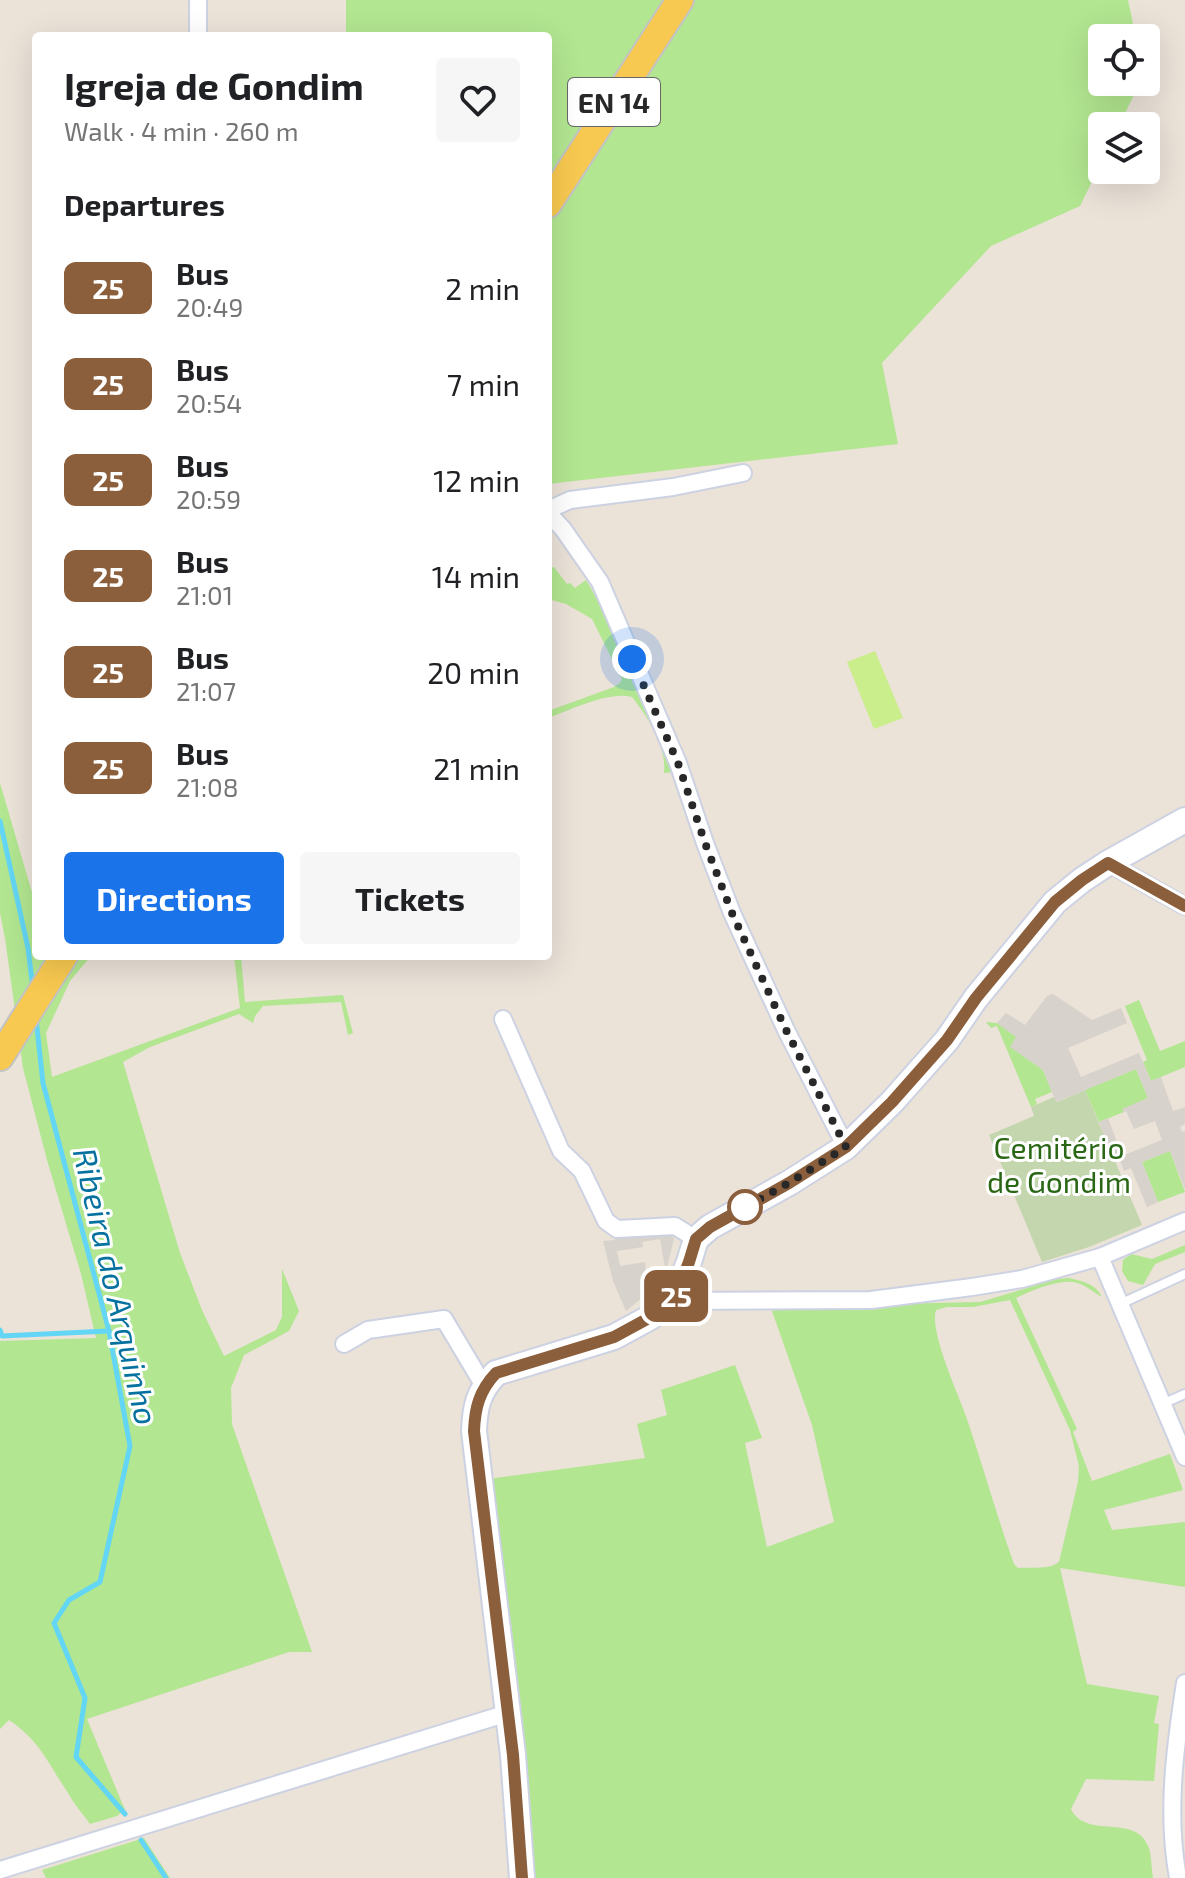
<!DOCTYPE html>
<html lang="en">
<head>
<meta charset="utf-8">
<style>
	body { margin:0; font-family:"Exo 2",sans-serif; background:#f6f6f6; color:#202124; height:100vh; display:flex; flex-direction:column; font-size:30px; white-space:nowrap }
	* { box-sizing:border-box; margin:0 }
	p { font-size:26px; color:#757577 }
	.icon { flex:none; width:44px; height:44px; fill:none; stroke:currentColor; stroke-width:2; stroke-linecap:round; stroke-linejoin:round }
	.map { position:relative; flex:1; overflow:hidden }
	.panel { position:absolute; left:32px; top:32px; width:520px; height:928px; display:flex; flex-direction:column; background:#fff; border-radius:8px; box-shadow:0 8px 32px #0002 }
	.panel>* { flex:none }
	.badge { padding:0 16px; border-radius:12px; font-size:28px; line-height:52px }
	.fabs { position:absolute; left:1088px; top:24px; display:grid; gap:16px }
	.fabs a { display:grid; place-items:center; width:72px; height:72px; border-radius:8px; background:#fff; box-shadow:0 8px 32px #0002; font-size:40px }
	.you { position:absolute; width:40px; height:40px; margin:-20px; border:6px solid #fff; border-radius:50%; background:#1a73e8; box-shadow:0 0 0 12px #1a73e833 }
	.map>.badge { position:absolute; translate:-50% -50%; box-shadow:0 0 0 4px #fff }
	h2 { padding:0 32px; font-size:30px; line-height:72px }
	.round { display:grid; place-items:center; flex:none; width:84px; height:84px; border-radius:8px; background:#f6f6f6 }
	.summary { display:flex; align-items:center; justify-content:space-between; height:136px; padding:0 32px }
	h1 { font-size:38px; font-weight:700; line-height:60px }
	.primary-button { display:flex; gap:16px; margin-top:auto; padding:16px 32px }
	.primary-button a { flex:1; height:92px; border-radius:8px; background:#1a73e8; color:#fff; font-size:32px; font-weight:700; line-height:92px; text-align:center }
	.primary-button a+a { background:#f6f6f6; color:#202124 }
	ul { padding:0; list-style:none }
	li { display:flex; align-items:center; gap:24px; height:96px; padding:0 32px }
	li div { flex:1 }
	li b { display:block; font-size:30px }
	li em { font-style:normal }
	li .badge { min-width:88px; font-weight:700; text-align:center }
	.map>svg:first-child { display:block }
	.green { fill:#b2e690; fill-rule:evenodd }
	.cemetery { fill:#c4d6ae }
	.pitch { fill:#c9ee8b }
	.plaza { fill:#d7d2cb; fill-rule:evenodd }
	.lines { fill:none; stroke-linecap:round; stroke-linejoin:round }
	.stream { stroke:#63d6f5; stroke-width:5 }
	.lane-casing { stroke:#cdd2e2; stroke-width:12 }
	.street-casing { stroke:#cdd2e2; stroke-width:20 }
	.secondary-casing { stroke:#cdd2e2; stroke-width:28 }
	.primary-casing { stroke:#c3c3c3; stroke-width:30 }
	.lane { stroke:#fff; stroke-width:8 }
	.street { stroke:#fff; stroke-width:16 }
	.secondary { stroke:#fff; stroke-width:24 }
	.primary { stroke:#f8c950; stroke-width:26 }
	.line-casing { stroke:#fff; stroke-width:18 }
	.line { stroke:#8b5e3c; stroke-width:12 }
	.walk { stroke:#282828; stroke-width:8; stroke-dasharray:0 14.4 }
	.stop-dot { fill:#fff; stroke:#8b5e3c; stroke-width:4 }
	.labels { text-anchor:middle; dominant-baseline:central; stroke-width:6; stroke-linejoin:round; paint-order:stroke }
	.shield { fill:#fff; stroke:#686868; stroke-width:2 }
	.shield-label { font-size:28px; font-weight:bold; fill:#282828 }
	.park-label { font-size:30px; fill:#2a6715; stroke:#fff }
	.water-label { font-size:32px; font-style:italic; fill:#05719e; stroke:#fff }
</style>
</head>
<body>
<div class="map">
<svg width="1185" height="1878" viewBox="0 0 1185 1878">
	<rect width="100%" height="100%" fill="#ebe2d8"/>
	<!-- green -->
	<g class="green">
		<path d="M 346,0 L 1128,0 L 1136,38 L 1102,38 L 1102,82 L 1140,82 L 1119,126 L 1102,126 L 1102,161 L 1080,206 L 991,246 L 882,363 L 898,444 L 548,484 L 548,36 L 346,36 Z"/>
		<path d="M 554,567 L 567,584 L 570,583 L 575,588 L 586,580 L 603,609 L 632,680 L 636,682 L 673,772 L 664,773 C 667,747 648,717 632,697 C 608,691 571,710 548,718 L 548,711 L 614,687 L 620,683 L 622,679 L 592,619 L 566,604 L 548,599 L 548,569 Z"/>
		<path d="M 0,783 L 36,906 L 36,956 L 91,956 L 70,981 L 46,1033 L 52,1077 L 240,1008 L 234,956 L 241,956 L 245,1002 L 343,995 L 353,1033 L 348,1035 L 341,1002 L 263,1006 L 255,1016 L 253,1023 L 239,1014 L 150,1047 L 123,1062 L 180,1253 L 202,1310 L 224,1356 L 276,1330 L 282,1317 L 282,1269 L 299,1311 L 289,1331 L 244,1355 L 231,1388 L 232,1424 L 312,1652 L 289,1652 L 87,1719 L 125,1810 L 117,1816 L 90,1824 C 83,1814 74,1804 68,1793 C 48,1763 40,1741 9,1720 L 0,1729 L 0,1341 L 96,1338 L 81,1274 L 47,1160 L 23,1068 L 5,938 L 0,913 Z"/>
		<path d="M 1139,1000 L 1160,1051 L 1185,1041 L 1185,1067 L 1151,1081 L 1143,1062 L 1147,1060 L 1125,1006 Z"/>
		<path d="M 986,1022 L 997,1023 L 1017,1037 L 1011,1047 L 1043,1070 L 1052,1092 L 1035,1099 L 1037,1104 L 1031,1107 L 997,1026 L 991,1028 Z"/>
		<path d="M 1136,1069 L 1148,1098 L 1123,1109 L 1124,1112 L 1099,1122 L 1085,1090 Z"/>
		<path d="M 1170,1151 L 1185,1192 L 1158,1202 L 1142,1162 Z"/>
		<path d="M 1185,1245 L 1185,1252 L 1155,1264 L 1143,1285 L 1128,1281 L 1122,1271 L 1123,1260 L 1131,1254 L 1152,1259 Z"/>
		<path d="M 1069,1278 C 1082,1281 1096,1284 1102,1297 C 1093,1292 1083,1283 1073,1282 C 1055,1280 1031,1291 1016,1298 L 1077,1429 L 1073,1432 L 1092,1481 L 1170,1454 L 1183,1490 L 1104,1510 L 1112,1530 L 1185,1522 L 1185,1587 L 1060,1568 L 1087,1684 L 1159,1696 L 1154,1723 L 1159,1724 L 1154,1781 L 1086,1779 L 1071,1809 C 1086,1840 1135,1813 1148,1846 C 1152,1855 1151,1868 1153,1878 L 531,1878 L 488,1479 L 645,1458 L 637,1424 L 667,1415 L 661,1390 L 735,1365 L 762,1438 L 745,1443 L 767,1547 L 834,1522 L 812,1425 L 772,1311 L 782,1307 L 796,1306 L 980,1302 L 1057,1279 ZM 1010,1300 L 1070,1430 L 1079,1466 L 1078,1482 L 1059,1562 C 1049,1570 1031,1567 1018,1568 L 1014,1564 C 997,1517 984,1469 968,1422 C 960,1397 929,1333 936,1310 L 947,1307 L 973,1307 Z"/>
		<path d="M 144,1838 L 170,1878 L 46,1878 L 42,1870 Z"/>
	</g>
	<!-- cemetery -->
	<path class="cemetery" d="M 1085,1090 L 1142,1225 L 1089,1247 L 1042,1262 L 989,1135 L 1034,1116 L 1031,1107 L 1054,1097 L 1057,1102 Z"/>
	<!-- pitch -->
	<path class="pitch" d="M 875,651 L 903,718 L 874,729 L 847,662 Z"/>
	<!-- plaza -->
	<g class="plaza">
		<path d="M 1053,994 L 1092,1020 L 1121,1008 L 1127,1023 L 1068,1048 L 1081,1077 L 1139,1053 L 1151,1081 L 1161,1077 L 1173,1111 L 1185,1107 L 1185,1124 L 1180,1127 L 1182,1132 L 1185,1131 L 1185,1189 L 1170,1151 L 1142,1162 L 1158,1202 L 1147,1207 L 1131,1168 L 1124,1171 L 1118,1155 L 1113,1157 L 1099,1122 L 1108,1118 L 1122,1156 L 1162,1140 L 1155,1121 L 1134,1129 L 1126,1111 L 1124,1112 L 1122,1109 L 1148,1098 L 1136,1069 L 1056,1102 L 1043,1070 L 1010,1047 L 1016,1037 L 997,1023 L 1006,1013 L 1025,1025 L 1047,996 Z"/>
		<path d="M 668,1235 L 672,1235 L 674,1239 L 663,1283 L 651,1302 L 644,1296 L 626,1311 L 613,1281 L 603,1241 L 615,1240 L 615,1238 ZM 660,1239 L 665,1267 L 646,1271 L 645,1262 L 620,1266 L 617,1251 L 643,1247 L 642,1242 Z"/>
	</g>
	<g class="lines">
		<!-- stream -->
		<g class="stream">
			<path d="M 0,821 L 28,948 L 33,989"/>
			<path d="M 36,1019 L 43,1083 L 109,1331 L 130,1446 L 100,1582 L 69,1600 L 54,1623 L 85,1698 L 76,1757 L 125,1814"/>
			<path d="M 0,1330 L 2,1336 L 109,1331"/>
			<path d="M 141,1840 L 166,1878"/>
		</g>
		<!-- lane casing -->
		<g class="lane-casing">
			<g id="lane">
				<path d="M 1120,1304 L 1185,1274"/>
				<path d="M 1162,1404 L 1185,1394"/>
			</g>
		</g>
		<!-- street casing -->
		<g class="street-casing">
			<g id="street">
				<path d="M 198,0 L 198,36"/>
				<path d="M 548,510 L 570,500 L 673,487 L 743,473"/>
				<path d="M 548,513 L 563,529 L 600,582 L 678,763 L 705,843 L 732,913 L 786,1030 L 846,1147"/>
				<path d="M 1108,863 L 1185,906"/>
				<path d="M 503,1019 L 561,1151 L 582,1171 L 606,1221 L 617,1229 L 675,1226 L 696,1239"/>
				<path d="M 1100,1257 L 1185,1457"/>
				<path d="M 674,1301 L 871,1300 L 972,1287 L 1022,1279 L 1100,1257 L 1185,1221"/>
				<path d="M 344,1344 L 368,1330 L 444,1319 L 484,1386"/>
				<path d="M 0,1870 L 508,1713"/>
				<path d="M 1178,1878 C 1166,1813 1175,1747 1185,1683"/>
			</g>
		</g>
		<!-- secondary casing -->
		<g class="secondary-casing">
			<path id="secondary" d="M 522,1878 L 513,1755 L 474,1431 C 475,1406 478,1392 496,1373 L 614,1337 L 649,1318 L 674,1301 L 689,1262 L 696,1239 L 710,1227 L 789,1183 L 846,1147 L 892,1102 L 947,1040 L 976,998 L 1055,902 L 1082,880 L 1108,863 L 1185,820"/>
		</g>
		<!-- primary casing -->
		<g class="primary-casing">
			<g id="primary">
				<path d="M 548,204 L 680,0"/>
				<path d="M 0,1057 L 64,956"/>
			</g>
		</g>
		<!-- lane -->
		<use href="#lane" class="lane"/>
		<!-- street -->
		<use href="#street" class="street"/>
		<!-- secondary -->
		<use href="#secondary" class="secondary"/>
		<!-- primary -->
		<use href="#primary" class="primary"/>
	</g>
	<g class="lines">
		<!-- line casing -->
		<g class="line-casing">
			<path id="line" d="M 522,1878 L 513,1755 L 474,1431 C 475,1408 479,1391 496,1373 L 614,1337 L 649,1318 L 674,1301 L 689,1262 L 696,1239 L 710,1227 L 789,1183 L 846,1147 L 892,1102 L 947,1040 L 976,998 L 1055,902 L 1082,880 L 1108,863 L 1185,906"/>
		</g>
		<!-- line -->
		<use href="#line" class="line"/>
		<!-- walk -->
		<path class="walk" d="M 632,659 L 678,763 L 705,843 L 732,913 L 786,1030 L 846,1147 L 789,1183 L 745,1207"/>
	</g>
	<!-- markers -->
	<circle class="stop-dot" cx="745" cy="1207" r="16"/>
	<g class="labels">
		<!-- shield labels -->
		<rect class="shield" x="568" y="78" width="92" height="48" rx="6"/>
		<g class="shield-label">
			<text x="614" y="102">EN 14</text>
		</g>
		<!-- park labels -->
		<g class="park-label">
			<text x="1059" y="1147">Cemitério<tspan x="1059" dy="34">de Gondim</tspan></text>
		</g>
		<!-- water labels -->
		<g class="water-label">
			<text transform="translate(117 1286) rotate(77)">Ribeira do Arquinho</text>
		</g>
	</g>
</svg>
<div class="fabs">
<a><svg class="icon" aria-label="locate" viewBox="0 0 24 24"><circle cx="12" cy="12" r="6"/><path d="M12 2v4M12 18v4M2 12h4M18 12h4"/></svg></a>
<a><svg class="icon" aria-label="layers" viewBox="0 0 24 24"><path d="M12 4l9 5-9 5-9-5zM3 14l9 5 9-5"/></svg></a>
</div>
<div class="you" style="left:632px;top:659px"></div>
<b class="badge" style="left:676px;top:1296px;background:#8b5e3c;color:#fff">25</b>
<section class="panel">
<div class="summary"><div><h1>Igreja de Gondim</h1><p>Walk · 4 min · 260 m</p></div><a class="round"><svg class="icon" aria-label="heart" viewBox="0 0 24 24"><path d="M12 20l-8-8c-3-5 5-10 8-4 3-6 11-1 8 4z"/></svg></a></div>
<h2>Departures</h2>
<ul>
<li><span class="badge" style="background:#8b5e3c;color:#fff">25</span><div><b>Bus</b><p>20:49</p></div><em>2 min</em></li>
<li><span class="badge" style="background:#8b5e3c;color:#fff">25</span><div><b>Bus</b><p>20:54</p></div><em>7 min</em></li>
<li><span class="badge" style="background:#8b5e3c;color:#fff">25</span><div><b>Bus</b><p>20:59</p></div><em>12 min</em></li>
<li><span class="badge" style="background:#8b5e3c;color:#fff">25</span><div><b>Bus</b><p>21:01</p></div><em>14 min</em></li>
<li><span class="badge" style="background:#8b5e3c;color:#fff">25</span><div><b>Bus</b><p>21:07</p></div><em>20 min</em></li>
<li><span class="badge" style="background:#8b5e3c;color:#fff">25</span><div><b>Bus</b><p>21:08</p></div><em>21 min</em></li>
</ul>
<div class="primary-button"><a>Directions</a><a>Tickets</a></div>
</section>
</div>
</body>
</html>
